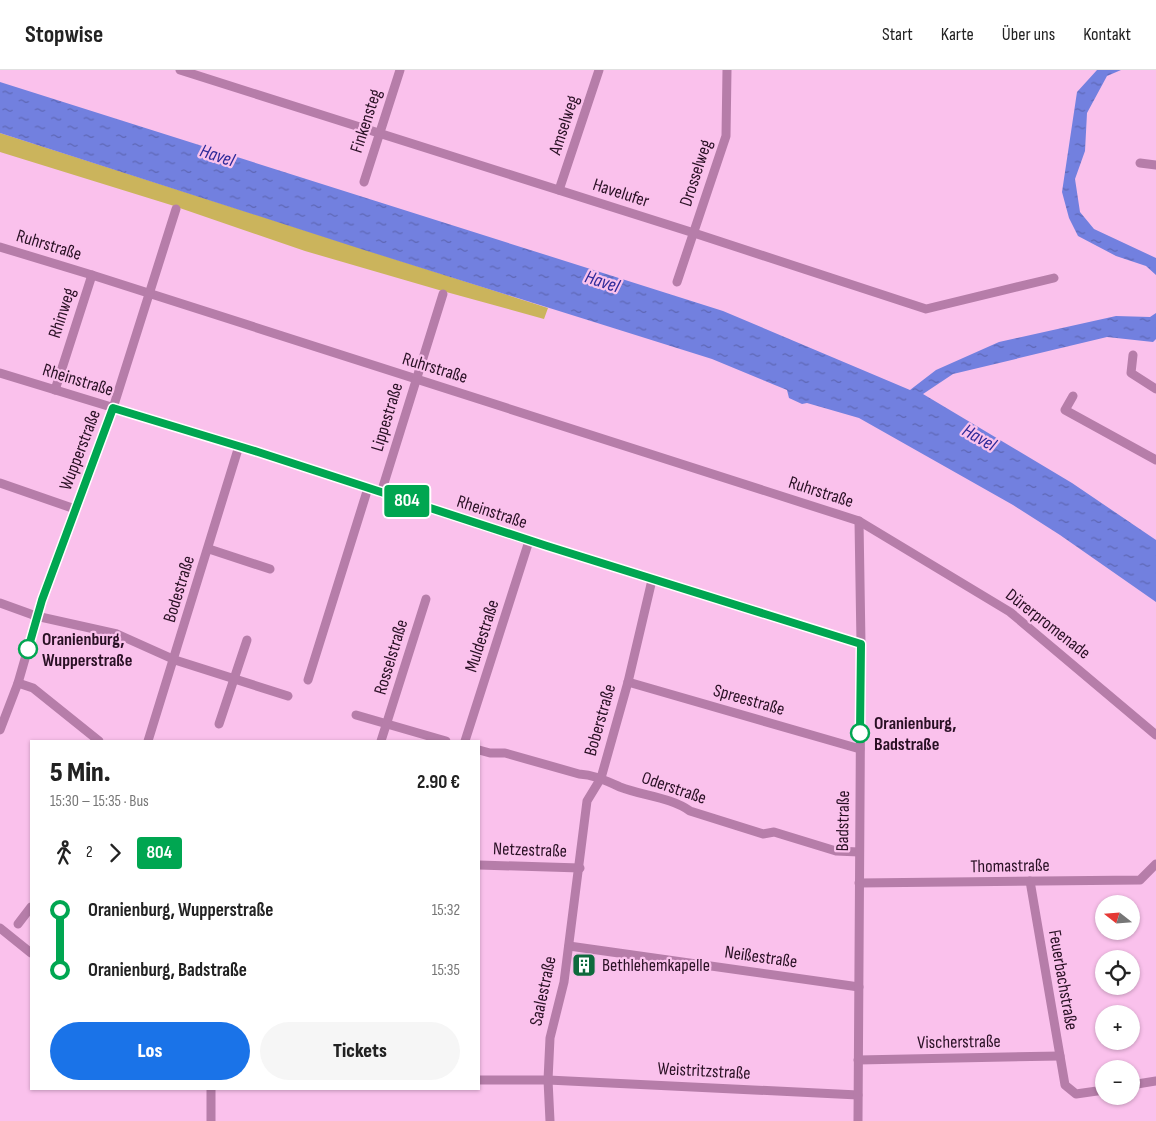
<!DOCTYPE html>
<html lang="de">
<head>
<meta charset="utf-8">
<style>
	body { margin:0; font-family:"Sofia Sans Condensed",sans-serif; background:#f6f6f6; color:#222; height:100vh; display:flex; flex-direction:column; font-size:19px; white-space:nowrap }
	* { box-sizing:border-box; margin:0 }
	p { font-size:16px; color:#767676 }
	.icon { flex:none; width:28px; height:28px; fill:none; stroke:currentColor; stroke-width:2; stroke-linecap:round; stroke-linejoin:round }
	.map { position:relative; flex:1; overflow:hidden }
	.details { position:absolute; left:30px; top:670px; width:450px; height:350px; display:flex; flex-direction:column; background:#fff; border-radius:0px; box-shadow:0 1px 4px #0004 }
	.details>* { flex:none }
	.badge { padding:0 10px; border-radius:4px; font-size:18px; line-height:32px }
	.needle { width:32px; rotate:287deg }
	.tools { position:absolute; left:1095px; top:825px; display:grid; gap:10px }
	.tools a { display:grid; place-items:center; width:45px; height:45px; border-radius:50%; background:#fff; box-shadow:0 1px 4px #0004; font-size:25px }
	.map>.badge { position:absolute; translate:-50% -50%; box-shadow:0 0 0 2px #fff }
	.legs { display:flex; align-items:center; gap:8px; height:55px; padding:0 20px; font-size:16px }
	.legs p { margin-inline-start:auto }
	.summary { display:flex; align-items:center; justify-content:space-between; height:85px; padding:0 20px }
	h1 { font-size:28px; font-weight:800; line-height:38px }
	.button { display:flex; gap:10px; margin-top:auto; padding:10px 20px }
	.button a { flex:1; height:58px; border-radius:30px; background:#1a73e8; color:#fff; font-size:20px; font-weight:800; line-height:58px; text-align:center }
	.button a+a { background:#f6f6f6; color:#222 }
	ul { padding:0 20px; list-style:none }
	li { display:flex; align-items:center; gap:18px; height:60px; font-size:19px }
	li i { display:grid; place-items:center; width:8px; height:100%; margin:0 6px; background:currentColor }
	li i::after { content:''; width:12px; height:12px; margin:-6px; border:4px solid; border-radius:50%; background:#fff }
	li p { margin-inline-start:auto }
	li:first-child i { background:linear-gradient(#0000 50%,currentColor 0) }
	li:last-child i { background:linear-gradient(currentColor 50%,#0000 0) }
	header { display:flex; align-items:center; gap:30px; box-sizing:border-box; height:70px; padding:0 25px; background:#fff; border-bottom:1px solid #e0e0e0 }
	header strong { font-size:24px }
	nav { display:flex; gap:28px; margin-inline-start:auto; font-size:18px }
	.map>svg:first-child { display:block }
	.green { fill:#cbb45c }
	.water { fill:url(#water-ripples) }
	.lines { fill:none; stroke-linecap:round; stroke-linejoin:round }
	.minor { stroke:#b67da9; stroke-width:9 }
	.line-1-casing { stroke:#fff; stroke-width:11 }
	.line-1 { stroke:#00a651; stroke-width:8 }
	.stop-1-dot { fill:#fff; stroke:#00a651; stroke-width:2.5 }
	.labels { text-anchor:middle; dominant-baseline:central; stroke-width:4.5; stroke-linejoin:round; paint-order:stroke }
	.street-label { font-size:18px; fill:#291024; stroke:#fac1ec }
	.stop-label { font-size:18px; font-weight:bold; fill:#291024; stroke:#fac1ec; text-anchor:start }
	.poi-label { font-size:18px; fill:#291024; stroke:#fac1ec; text-anchor:start }
	.water-label { font-size:19px; font-style:italic; fill:#2e2a99; stroke:#fac1ec }
</style>
</head>
<body>
<header>
<strong>Stopwise</strong>
<nav><a>Start</a><a>Karte</a><a>Über uns</a><a>Kontakt</a></nav>
</header>
<div class="map">
<svg width="1156" height="1051" viewBox="0 0 1156 1051">
	<defs>
		<pattern id="water-ripples" width="26" height="14" patternUnits="userSpaceOnUse" patternTransform="scale(1.25)"><rect width="26" height="14" fill="#7280df"/><path d="M2 4q2-2 4 0t4 0M15 11q2-2 4 0t4 0" fill="none" stroke="#5e67b5"/></pattern>
	</defs>
	<rect width="100%" height="100%" fill="#fac1ec"/>
	<!-- green -->
	<path class="green" d="M 0,63 L 548,238 L 544,249 L 439,220 L 305,181 L 171,135 L 0,82 Z"/>
	<!-- water -->
	<g class="water">
		<path d="M 1097,0 L 1121,0 L 1107,6 L 1087,43 L 1085,81 L 1075,109 L 1080,142 L 1094,159 L 1156,188 L 1156,205 L 1146,196 L 1116,186 L 1078,166 L 1069,148 L 1062,122 L 1077,22 Z"/>
		<path d="M 0,12 L 723,241 L 910,320 L 936,300 L 999,272 L 1116,246 L 1150,247 L 1156,243 L 1156,269 L 1153,272 L 1107,267 L 953,304 L 923,324 L 1072,413 L 1156,470 L 1156,532 L 1060,465 L 1013,435 L 859,348 L 807,333 L 802,334 L 789,328 L 787,320 L 712,289 L 361,179 L 0,63 Z"/>
	</g>
	<g class="lines">
		<!-- minor -->
		<g class="minor">
			<path d="M 180,0 L 694,163 L 926,239 L 1054,208"/>
			<path d="M 1140,93 L 1156,95"/>
			<path d="M 364,112 L 400,0"/>
			<path d="M 559,120 L 599,0"/>
			<path d="M 0,177 L 92,205 L 859,451 L 1010,542 L 1156,665"/>
			<path d="M 677,212 L 726,66 L 727,0"/>
			<path d="M 1133,285 L 1131,303 L 1156,319"/>
			<path d="M 0,303 L 239,376 L 529,471 L 861,574"/>
			<path d="M 55,320 L 92,205"/>
			<path d="M 1073,326 L 1065,340 L 1156,390"/>
			<path d="M 0,413 L 75,439"/>
			<path d="M 381,423 L 443,224"/>
			<path d="M 209,479 L 270,499"/>
			<path d="M 0,533 L 36,546 L 117,564 L 175,590 L 288,626"/>
			<path d="M 308,610 L 368,418"/>
			<path d="M 628,612 L 860,679"/>
			<path d="M 18,613 L 33,618 L 99,671"/>
			<path d="M 356,645 L 446,671"/>
			<path d="M 219,654 L 247,570"/>
			<path d="M 0,660 L 18,613 L 42,530 L 113,338 L 176,139"/>
			<path d="M 148,671 L 239,376"/>
			<path d="M 381,671 L 426,529"/>
			<path d="M 465,671 L 529,471"/>
			<path d="M 479,680 L 490,683 L 505,683 L 579,704 C 595,705 606,711 620,717 C 643,726 670,727 690,741 L 763,764 L 774,762 L 836,781 L 859,782"/>
			<path d="M 479,795 L 580,798"/>
			<path d="M 1030,811 L 1065,1015 L 1076,1024 L 1104,1020"/>
			<path d="M 859,813 L 1140,810 L 1156,794"/>
			<path d="M 18,854 L 31,837"/>
			<path d="M 0,858 L 31,883"/>
			<path d="M 569,876 L 859,917"/>
			<path d="M 858,990 L 1060,986"/>
			<path d="M 479,1010 L 548,1010 L 858,1025"/>
			<path d="M 1131,1015 L 1156,1011"/>
			<path d="M 211,1051 L 211,1019"/>
			<path d="M 550,1051 L 548,1010 L 550,968 L 564,912 L 587,731 L 601,708 L 628,612 L 652,510"/>
			<path d="M 858,1051 L 861,574 L 859,451"/>
		</g>
	</g>
	<g class="lines">
		<!-- line-1 casing -->
		<g class="line-1-casing">
			<path id="line-1" d="M 28,579 L 42,530 L 113,338 L 258,382 L 547,476 L 861,574 L 860,663"/>
		</g>
		<!-- line-1 -->
		<use href="#line-1" class="line-1"/>
	</g>
	<!-- icons -->
	<defs>
		<g id="building-square" transform="scale(1.25)"><rect x="-9" y="-9" width="18" height="18" rx="4" fill="#0e6a3d" stroke="#fac1ec"/><path d="M-4-6H4V6H1V3H-1V6H-4ZM-2.5-4.3h1.7v1.8h-1.7ZM.8-4.3h1.7v1.8H.8ZM-2.5-1h1.7V.8h-1.7ZM.8-1h1.7V.8H.8Z" fill="#fff"/></g>
	</defs>
	<g fill-rule="evenodd">
		<use href="#building-square" x="584" y="895"/>
	</g>
	<!-- markers -->
	<g class="stop-1-dot">
		<circle cx="28" cy="579" r="9"/>
		<circle cx="860" cy="663" r="9"/>
	</g>
	<g class="labels">
		<!-- street labels -->
		<g class="street-label">
			<text transform="translate(366 51) rotate(-72)">Finkensteg</text>
			<text transform="translate(564 55) rotate(-72)">Amselweg</text>
			<text transform="translate(696 103) rotate(-72)">Drosselweg</text>
			<text transform="translate(621 123) rotate(18)">Havelufer</text>
			<text transform="translate(49 175) rotate(17)">Ruhrstraße</text>
			<text transform="translate(62 243) rotate(-72)">Rhinweg</text>
			<text transform="translate(435 298) rotate(17)">Ruhrstraße</text>
			<text transform="translate(78 310) rotate(17)">Rheinstraße</text>
			<text transform="translate(387 347) rotate(-73)">Lippestraße</text>
			<text transform="translate(80 380) rotate(-69)">Wupperstraße</text>
			<text transform="translate(821 422) rotate(18)">Ruhrstraße</text>
			<text transform="translate(492 442) rotate(18)">Rheinstraße</text>
			<text transform="translate(179 519) rotate(-73)">Bodestraße</text>
			<text transform="translate(1048 554) rotate(38)">Dürerpromenade</text>
			<text transform="translate(482 566) rotate(-72)">Muldestraße</text>
			<text transform="translate(391 587) rotate(-73)">Rosselstraße</text>
			<text transform="translate(749 630) rotate(16)">Spreestraße</text>
			<text transform="translate(600 650) rotate(-74)">Boberstraße</text>
			<text transform="translate(674 718) rotate(19)">Oderstraße</text>
			<text transform="translate(843 751) rotate(-89)">Badstraße</text>
			<text transform="translate(530 780) rotate(2)">Netzestraße</text>
			<text transform="translate(1010 796) rotate(-1)">Thomastraße</text>
			<text transform="translate(761 887) rotate(8)">Neißestraße</text>
			<text transform="translate(1063 910) rotate(80)">Feuerbachstraße</text>
			<text transform="translate(543 921) rotate(-78)">Saalestraße</text>
			<text transform="translate(959 972) rotate(-1)">Vischerstraße</text>
			<text transform="translate(704 1001) rotate(3)">Weistritzstraße</text>
		</g>
		<!-- stop labels -->
		<g class="stop-label">
			<text x="42" y="569">Oranienburg,<tspan x="42" dy="21">Wupperstraße</tspan></text>
			<text x="874" y="653">Oranienburg,<tspan x="874" dy="21">Badstraße</tspan></text>
		</g>
		<!-- poi labels -->
		<g class="poi-label">
			<text x="602" y="895">Bethlehemkapelle</text>
		</g>
		<!-- water labels -->
		<g class="water-label">
			<text transform="translate(217 86) rotate(18)">Havel</text>
			<text transform="translate(602 212) rotate(18)">Havel</text>
			<text transform="translate(979 368) rotate(30)">Havel</text>
		</g>
	</g>
</svg>
<div class="tools">
<a><svg class="needle" viewBox="-14 -14 28 28"><path d="M0-13l5 13h-10z" fill="#e53935"/><path d="M0 13l5-13h-10z" fill="#767676"/></svg></a>
<a><svg class="icon" aria-label="locate" viewBox="0 0 24 24"><circle cx="12" cy="12" r="6"/><path d="M12 2v4M12 18v4M2 12h4M18 12h4"/></svg></a>
<a>+</a>
<a>−</a>
</div>
<b class="badge" style="left:407px;top:431px;background:#00a651;color:#fff">804</b>
<section class="details">
<div class="summary"><div><h1>5 Min.</h1><p>15:30 – 15:35 · Bus</p></div><b>2.90 €</b></div>
<div class="legs"><svg class="icon" aria-label="walk" viewBox="0 0 24 24"><circle cx="13" cy="4" r="2"/><path d="M13 8l-2 6 4 7M11 14l-3 7M7 12l3-4h3l4 4"/></svg>2<svg class="icon" aria-label="forward" viewBox="0 0 24 24"><path d="M9 5l7 7-7 7"/></svg><b class="badge" style="background:#00a651;color:#fff">804</b></div>
<ul>
<li><i style="color:#00a651"></i><b>Oranienburg, Wupperstraße</b><p>15:32</p></li>
<li><i style="color:#00a651"></i><b>Oranienburg, Badstraße</b><p>15:35</p></li>
</ul>
<div class="button"><a>Los</a><a>Tickets</a></div>
</section>
</div>
</body>
</html>
